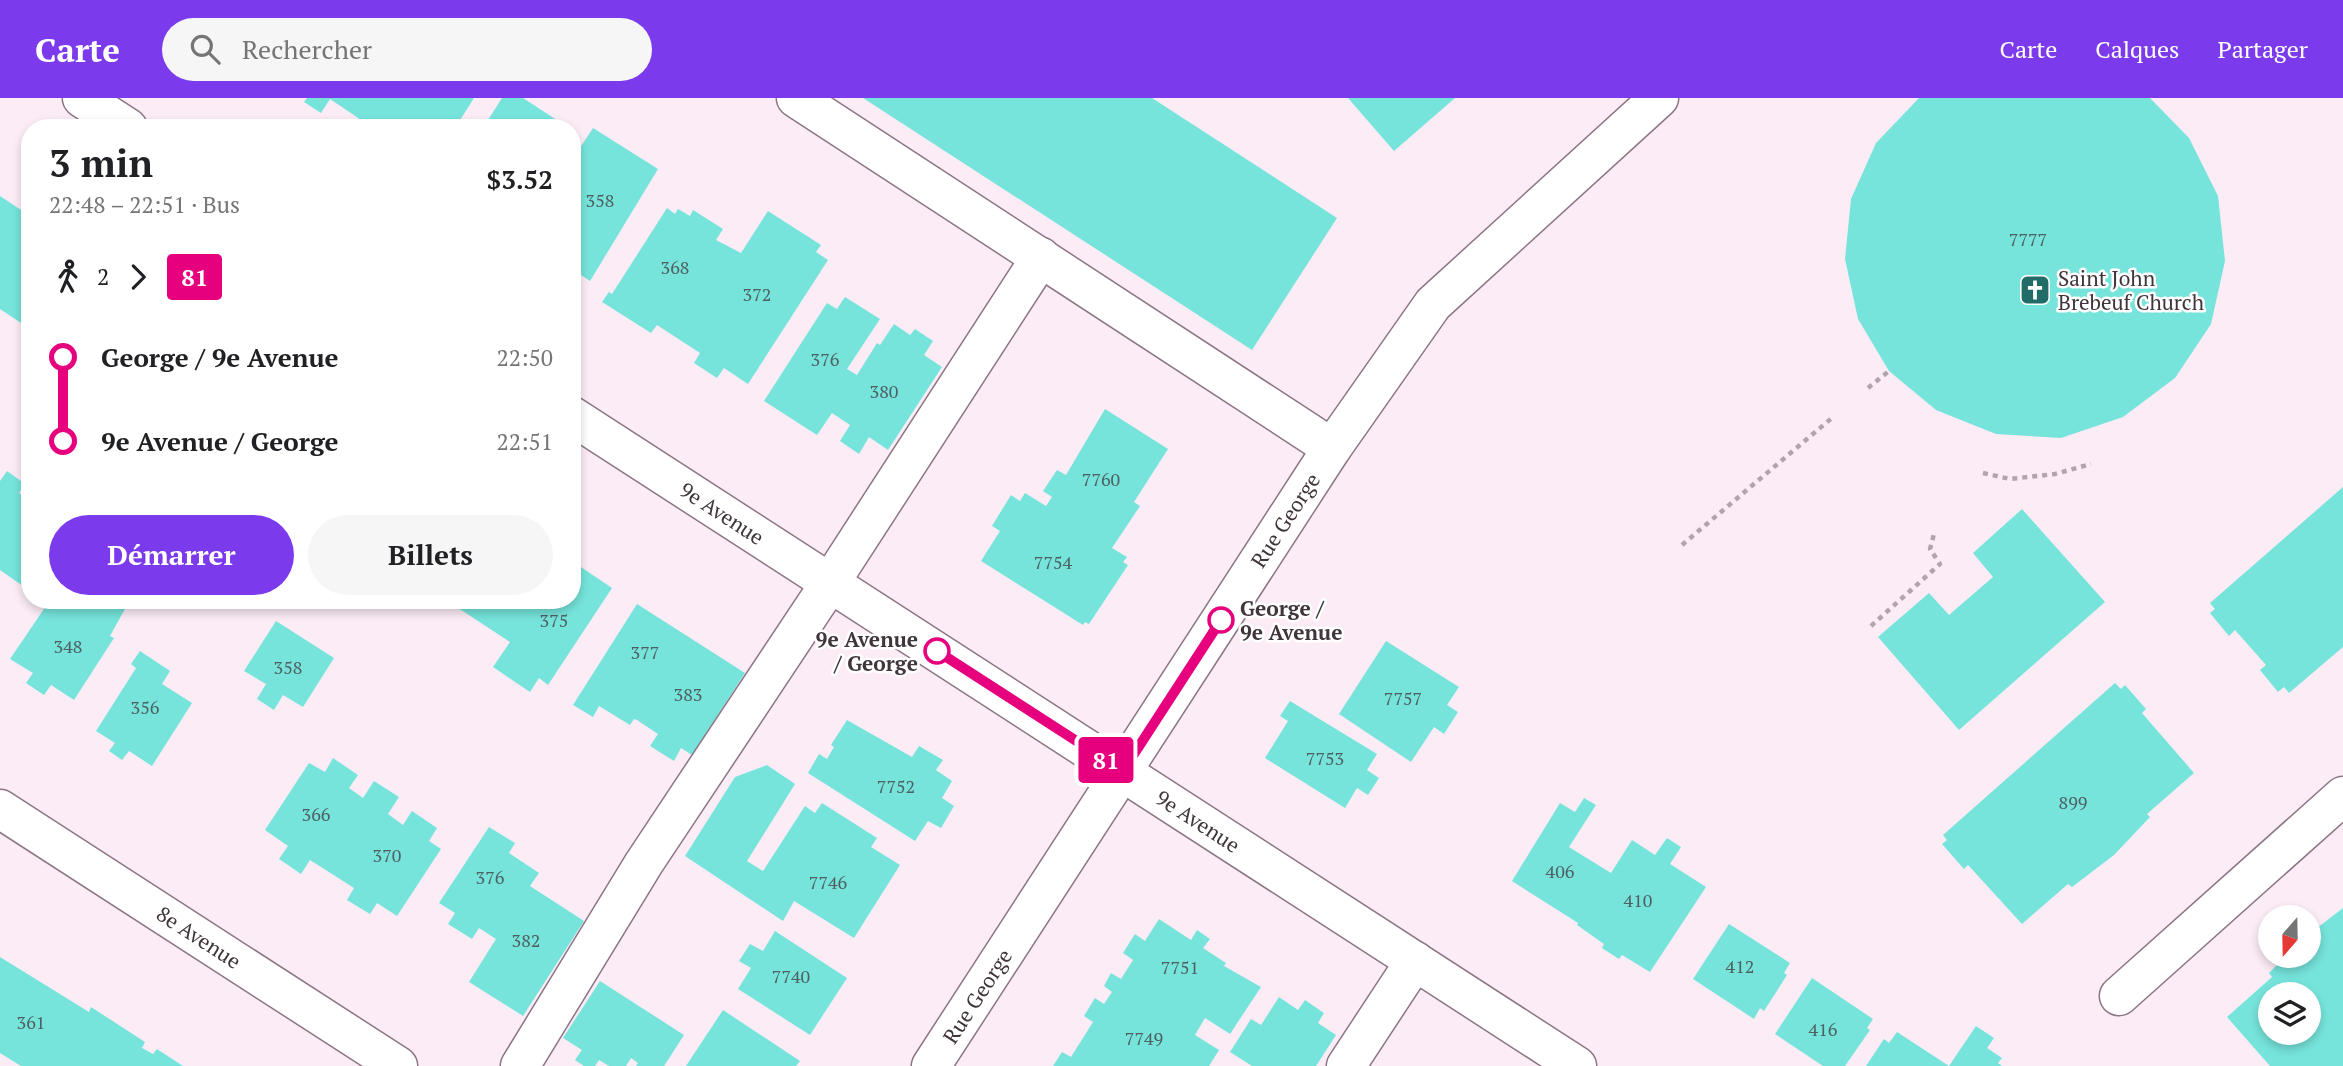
<!DOCTYPE html>
<html lang="fr">
<head>
<meta charset="utf-8">
<style>
	body { margin:0; font-family:"PT Serif",serif; background:#f6f6f6; color:#202124; height:100vh; display:flex; flex-direction:column; font-size:26px; white-space:nowrap }
	* { box-sizing:border-box; margin:0 }
	p { font-size:23px; color:#757577 }
	.icon { flex:none; width:38px; height:38px; fill:none; stroke:currentColor; stroke-width:2; stroke-linecap:round; stroke-linejoin:round }
	.map { position:relative; flex:1; overflow:hidden }
	.drawer { position:absolute; left:21px; top:21px; width:560px; height:490px; display:flex; flex-direction:column; background:#fff; border-radius:28px; box-shadow:0 4px 10px #0003 }
	.drawer>* { flex:none }
	.badge { padding:0 14px; border-radius:5px; font-size:24px; line-height:46px }
	.needle { width:46px; rotate:200deg }
	.tools { position:absolute; left:2258px; top:807px; display:grid; gap:14px }
	.tools a { display:grid; place-items:center; width:63px; height:63px; border-radius:50%; background:#fff; box-shadow:0 4px 10px #0003; font-size:35px }
	.map>.badge { position:absolute; translate:-50% -50%; box-shadow:0 0 0 4px #fff }
	.legs { display:flex; align-items:center; gap:10px; height:77px; padding:0 28px; font-size:23px }
	.legs p { margin-inline-start:auto }
	.summary { display:flex; align-items:center; justify-content:space-between; height:119px; padding:0 28px }
	h1 { font-size:38px; font-weight:600; line-height:52px }
	.cta { display:flex; gap:14px; margin-top:auto; padding:14px 28px }
	.cta a { flex:1; height:80px; border-radius:42px; background:#7c3aed; color:#fff; font-size:28px; font-weight:600; line-height:80px; text-align:center }
	.cta a+a { background:#f6f6f6; color:#202124 }
	ul { padding:0 28px; list-style:none }
	li { display:flex; align-items:center; gap:24px; height:84px; font-size:26px }
	li i { display:grid; place-items:center; width:10px; height:100%; margin:0 9px; background:currentColor }
	li i::after { content:''; width:18px; height:18px; margin:-9px; border:5px solid; border-radius:50%; background:#fff }
	li p { margin-inline-start:auto }
	li:first-child i { background:linear-gradient(#0000 50%,currentColor 0) }
	li:last-child i { background:linear-gradient(currentColor 50%,#0000 0) }
	header { display:flex; align-items:center; gap:42px; box-sizing:border-box; height:98px; padding:0 35px; background:#7c3aed; color:#fff }
	header strong { font-size:33px }
	nav { display:flex; gap:38px; margin-inline-start:auto; font-size:24px }
	.search { width:490px; height:63px; background:#f6f6f6; display:flex; align-items:center; gap:18px; box-sizing:border-box; padding:0 24px; border-radius:38px; color:#757577; font-size:26px }
	.map>svg:first-child { display:block }
	.building { fill:#76e4db; fill-rule:evenodd }
	.lines { fill:none; stroke-linecap:round; stroke-linejoin:round }
	.minor-casing { stroke:#8c7584; stroke-width:41 }
	.path { stroke:#b1a4ac; stroke-width:4.5; stroke-dasharray:5 5; stroke-linecap:butt }
	.minor { stroke:#fff; stroke-width:38 }
	.line-1-casing { stroke:#fff; stroke-width:16 }
	.line-1 { stroke:#e6007e; stroke-width:10 }
	.stop-1-dot { fill:#fff; stroke:#e6007e; stroke-width:3.5 }
	.labels { text-anchor:middle; dominant-baseline:central; stroke-width:5; stroke-linejoin:round; paint-order:stroke }
	.number-label { font-size:18px; fill:#4d6163 }
	.poi-label { font-size:21px; fill:#3f353b; stroke:#fff; text-anchor:start }
	.street-label { font-size:21px; fill:#3f353b; stroke:#fff }
	.stop-label { font-size:21px; font-weight:bold; fill:#3f353b; stroke:#fff; text-anchor:start }
</style>
</head>
<body>
<header>
<strong>Carte</strong>
<div class="search"><svg class="icon" aria-label="search" viewBox="0 0 24 24"><circle cx="10" cy="10" r="6"/><path d="M15 15l6 6"/></svg>Rechercher</div>
<nav><a>Carte</a><a>Calques</a><a>Partager</a></nav>
</header>
<div class="map">
<svg width="2343" height="968" viewBox="0 0 2343 968">
	<rect width="100%" height="100%" fill="#fcecf6"/>
	<!-- building -->
	<g class="building">
		<path d="M 307,0 L 474,0 L 455,30 L 373,30 L 330,1 L 321,15 L 304,4 Z"/>
		<path d="M 502,0 L 523,0 L 569,30 L 483,30 Z"/>
		<path d="M 863,0 L 1152,0 L 1337,120 L 1252,252 Z"/>
		<path d="M 1348,0 L 1455,0 L 1394,53 Z"/>
		<path d="M 1919,0 L 2150,0 L 2189,40 L 2218,98 L 2225,163 L 2211,226 L 2175,280 L 2123,319 L 2061,340 L 1996,336 L 1936,312 L 1889,273 L 1858,221 L 1845,161 L 1851,101 L 1876,45 Z"/>
		<path d="M 593,30 L 658,71 L 590,183 L 572,171 L 572,62 Z"/>
		<path d="M 0,98 L 30,118 L 30,231 L 0,211 Z"/>
		<path d="M 667,110 L 675,116 L 678,111 L 690,118 L 693,112 L 723,131 L 716,142 L 741,155 L 768,113 L 821,147 L 816,154 L 828,162 L 748,286 L 724,270 L 717,280 L 694,265 L 700,255 L 680,242 L 657,227 L 651,235 L 602,204 L 609,194 L 612,196 Z"/>
		<path d="M 845,199 L 880,221 L 847,271 L 857,277 L 877,245 L 880,247 L 894,226 L 910,237 L 915,231 L 933,243 L 924,257 L 942,269 L 888,352 L 869,339 L 859,356 L 840,343 L 850,327 L 832,315 L 817,337 L 764,303 L 827,205 L 837,211 Z"/>
		<path d="M 1105,311 L 1168,351 L 1134,404 L 1140,408 L 1112,450 L 1127,459 L 1123,464 L 1128,467 L 1089,526 L 1085,524 L 1083,527 L 981,463 L 1000,433 L 992,428 L 1011,397 L 1020,403 L 1025,395 L 1046,408 L 1052,399 L 1043,393 L 1057,372 L 1066,377 Z"/>
		<path d="M 7,373 L 25,386 L 19,395 L 30,403 L 30,479 L 23,488 L 0,472 L 0,383 Z"/>
		<path d="M 2343,389 L 2343,549 L 2289,595 L 2284,589 L 2278,594 L 2260,572 L 2266,567 L 2235,532 L 2229,538 L 2210,515 L 2215,511 L 2210,505 Z"/>
		<path d="M 2022,411 L 2105,504 L 1959,632 L 1878,539 L 1929,495 L 1949,517 L 1993,479 L 1973,455 Z"/>
		<path d="M 572,463 L 612,490 L 548,587 L 539,580 L 530,594 L 493,569 L 510,544 L 452,506 L 454,502 L 572,502 Z"/>
		<path d="M 50,502 L 114,502 L 126,509 L 110,538 L 114,540 L 74,602 L 51,587 L 44,597 L 26,585 L 33,575 L 10,561 Z"/>
		<path d="M 637,506 L 745,575 L 692,657 L 681,650 L 674,663 L 650,648 L 658,636 L 637,622 L 634,621 L 630,627 L 599,608 L 593,619 L 573,607 Z"/>
		<path d="M 276,523 L 334,560 L 303,609 L 283,597 L 274,612 L 257,601 L 266,586 L 244,573 Z"/>
		<path d="M 1386,543 L 1459,589 L 1447,607 L 1458,614 L 1444,636 L 1434,629 L 1411,664 L 1339,616 Z"/>
		<path d="M 140,553 L 170,573 L 162,586 L 192,605 L 152,668 L 129,653 L 122,662 L 109,653 L 115,645 L 96,633 L 136,570 L 131,566 Z"/>
		<path d="M 2115,585 L 2121,591 L 2125,587 L 2146,611 L 2142,615 L 2194,675 L 2147,716 L 2150,719 L 2114,757 L 2072,789 L 2068,786 L 2022,826 L 1968,767 L 1964,771 L 1942,746 L 1947,742 L 1943,737 Z"/>
		<path d="M 1290,603 L 1377,656 L 1367,672 L 1379,680 L 1368,697 L 1357,690 L 1345,710 L 1265,660 L 1288,623 L 1280,618 Z"/>
		<path d="M 847,622 L 912,659 L 919,648 L 943,662 L 936,672 L 952,683 L 942,700 L 954,708 L 941,730 L 928,723 L 915,743 L 808,675 L 819,656 L 827,661 L 834,649 L 831,647 Z"/>
		<path d="M 333,660 L 358,677 L 349,690 L 363,700 L 374,683 L 399,699 L 388,716 L 403,727 L 412,713 L 437,730 L 429,743 L 441,751 L 397,818 L 377,805 L 370,816 L 347,802 L 354,790 L 310,762 L 301,776 L 279,761 L 288,748 L 265,732 L 309,665 L 325,674 Z"/>
		<path d="M 767,667 L 795,686 L 747,763 L 763,773 L 805,708 L 815,715 L 822,705 L 877,740 L 871,749 L 900,767 L 854,840 L 794,803 L 783,823 L 685,758 L 735,679 Z"/>
		<path d="M 1584,700 L 1596,707 L 1569,749 L 1611,775 L 1632,742 L 1655,757 L 1667,740 L 1681,749 L 1670,766 L 1706,789 L 1650,874 L 1622,857 L 1619,861 L 1602,850 L 1604,846 L 1577,827 L 1578,825 L 1512,783 L 1560,705 L 1575,714 Z"/>
		<path d="M 489,729 L 515,745 L 509,755 L 539,775 L 530,788 L 584,823 L 523,918 L 469,884 L 496,841 L 479,830 L 472,841 L 448,826 L 455,815 L 439,805 Z"/>
		<path d="M 2343,810 L 2343,968 L 2270,968 L 2227,919 L 2272,879 L 2269,875 L 2286,858 L 2308,858 L 2308,837 ZM 2270,896 L 2308,896 L 2308,934 L 2270,934 Z"/>
		<path d="M 1159,821 L 1191,842 L 1197,832 L 1210,841 L 1203,850 L 1226,865 L 1224,868 L 1261,889 L 1230,936 L 1205,920 L 1195,937 L 1219,952 L 1209,968 L 1053,968 L 1062,954 L 1071,959 L 1093,924 L 1084,918 L 1095,900 L 1104,906 L 1112,894 L 1104,888 L 1111,875 L 1121,881 L 1133,862 L 1123,855 L 1135,836 L 1145,843 Z"/>
		<path d="M 1729,826 L 1790,865 L 1784,875 L 1787,877 L 1764,913 L 1760,910 L 1754,921 L 1693,881 Z"/>
		<path d="M 775,833 L 847,880 L 810,937 L 738,891 L 751,870 L 739,863 L 750,846 L 763,853 Z"/>
		<path d="M 0,859 L 89,914 L 91,909 L 145,944 L 142,950 L 153,956 L 157,951 L 183,968 L 21,968 L 0,955 Z"/>
		<path d="M 1812,880 L 1873,921 L 1867,930 L 1870,932 L 1845,968 L 1823,968 L 1775,936 Z"/>
		<path d="M 600,883 L 684,937 L 664,968 L 636,968 L 638,965 L 631,960 L 626,968 L 609,968 L 599,962 L 595,968 L 584,968 L 575,962 L 582,952 L 563,940 Z"/>
		<path d="M 1279,899 L 1298,912 L 1305,902 L 1324,915 L 1318,925 L 1336,937 L 1316,968 L 1252,968 L 1230,954 L 1251,921 L 1261,927 Z"/>
		<path d="M 723,912 L 800,963 L 796,968 L 686,968 Z"/>
		<path d="M 1976,928 L 1994,940 L 1987,950 L 2002,960 L 1998,965 L 2002,968 L 1866,968 L 1884,941 L 1889,945 L 1897,934 L 1949,968 Z"/>
	</g>
	<g class="lines">
		<!-- minor casing -->
		<g class="minor-casing">
			<g id="minor">
				<path d="M 82,0 L 128,30"/>
				<path d="M 796,0 L 1332,350"/>
				<path d="M 572,318 L 1577,968"/>
				<path d="M 0,711 L 398,968"/>
				<path d="M 2119,898 L 2343,698"/>
				<path d="M 520,968 L 644,765 L 830,485 L 1041,159"/>
				<path d="M 931,968 L 1332,350 L 1433,206 L 1659,0"/>
				<path d="M 1346,968 L 1415,863"/>
			</g>
		</g>
		<!-- path -->
		<g class="path">
			<path d="M 1868,290 L 1889,273"/>
			<path d="M 1983,375 L 2010,381 L 2055,376 L 2091,366"/>
			<path d="M 1682,447 L 1833,319"/>
			<path d="M 1871,528 L 1940,466 L 1930,451 L 1934,436"/>
		</g>
		<!-- minor -->
		<use href="#minor" class="minor"/>
	</g>
	<g class="lines">
		<!-- line-1 casing -->
		<g class="line-1-casing">
			<path id="line-1" d="M 937,553 L 1123,673 L 1221,522"/>
		</g>
		<!-- line-1 -->
		<use href="#line-1" class="line-1"/>
	</g>
	<!-- icons -->
	<defs>
		<g id="church-square" transform="scale(1.575)"><rect x="-9" y="-9" width="18" height="18" rx="4" fill="#226c67" stroke="#fff"/><path d="M-1.2-6h2.4v3.5h3.3v2.4h-3.3V6h-2.4V-.1h-3.3v-2.4h3.3Z" fill="#fff"/></g>
	</defs>
	<g fill-rule="evenodd">
		<use href="#church-square" x="2035" y="192"/>
	</g>
	<!-- markers -->
	<g class="stop-1-dot">
		<circle cx="1221" cy="522" r="12"/>
		<circle cx="937" cy="553" r="12"/>
	</g>
	<g class="labels">
		<!-- number labels -->
		<g class="number-label">
			<text x="600" y="102">358</text>
			<text x="2028" y="141">7777</text>
			<text x="675" y="169">368</text>
			<text x="757" y="196">372</text>
			<text x="825" y="261">376</text>
			<text x="884" y="293">380</text>
			<text x="1101" y="381">7760</text>
			<text x="1053" y="464">7754</text>
			<text x="554" y="522">375</text>
			<text x="68" y="548">348</text>
			<text x="645" y="554">377</text>
			<text x="288" y="569">358</text>
			<text x="688" y="596">383</text>
			<text x="1403" y="600">7757</text>
			<text x="145" y="609">356</text>
			<text x="1325" y="660">7753</text>
			<text x="896" y="688">7752</text>
			<text x="2073" y="704">899</text>
			<text x="316" y="716">366</text>
			<text x="387" y="757">370</text>
			<text x="1560" y="773">406</text>
			<text x="490" y="779">376</text>
			<text x="828" y="784">7746</text>
			<text x="1638" y="802">410</text>
			<text x="526" y="842">382</text>
			<text x="1740" y="868">412</text>
			<text x="1180" y="869">7751</text>
			<text x="791" y="878">7740</text>
			<text x="31" y="924">361</text>
			<text x="1823" y="931">416</text>
			<text x="1144" y="940">7749</text>
		</g>
		<!-- poi labels -->
		<g class="poi-label">
			<text x="2058" y="180">Saint John<tspan x="2058" dy="24">Brebeuf Church</tspan></text>
		</g>
		<!-- street labels -->
		<g class="street-label">
			<text transform="translate(722 415) rotate(33)">9e Avenue</text>
			<text transform="translate(1285 422) rotate(-57)">Rue George</text>
			<text transform="translate(1198 723) rotate(33)">9e Avenue</text>
			<text transform="translate(199 839) rotate(33)">8e Avenue</text>
			<text transform="translate(977 898) rotate(-57)">Rue George</text>
		</g>
		<!-- stop labels -->
		<g class="stop-label">
			<text x="1240" y="510">George /<tspan x="1240" dy="24">9e Avenue</tspan></text>
			<text x="918" y="541" text-anchor="end">9e Avenue<tspan x="918" dy="24">/ George</tspan></text>
		</g>
	</g>
</svg>
<div class="tools">
<a><svg class="needle" viewBox="-14 -14 28 28"><path d="M0-13l5 13h-10z" fill="#e53935"/><path d="M0 13l5-13h-10z" fill="#757577"/></svg></a>
<a><svg class="icon" aria-label="layers" viewBox="0 0 24 24"><path d="M12 4l9 5-9 5-9-5zM3 14l9 5 9-5"/></svg></a>
</div>
<b class="badge" style="left:1106px;top:662px;background:#e6007e;color:#fff">81</b>
<section class="drawer">
<div class="summary"><div><h1>3 min</h1><p>22:48 – 22:51 · Bus</p></div><b>$3.52</b></div>
<div class="legs"><svg class="icon" aria-label="walk" viewBox="0 0 24 24"><circle cx="13" cy="4" r="2"/><path d="M13 8l-2 6 4 7M11 14l-3 7M7 12l3-4h3l4 4"/></svg>2<svg class="icon" aria-label="forward" viewBox="0 0 24 24"><path d="M9 5l7 7-7 7"/></svg><b class="badge" style="background:#e6007e;color:#fff">81</b></div>
<ul>
<li><i style="color:#e6007e"></i><b>George / 9e Avenue</b><p>22:50</p></li>
<li><i style="color:#e6007e"></i><b>9e Avenue / George</b><p>22:51</p></li>
</ul>
<div class="cta"><a>Démarrer</a><a>Billets</a></div>
</section>
</div>
</body>
</html>
